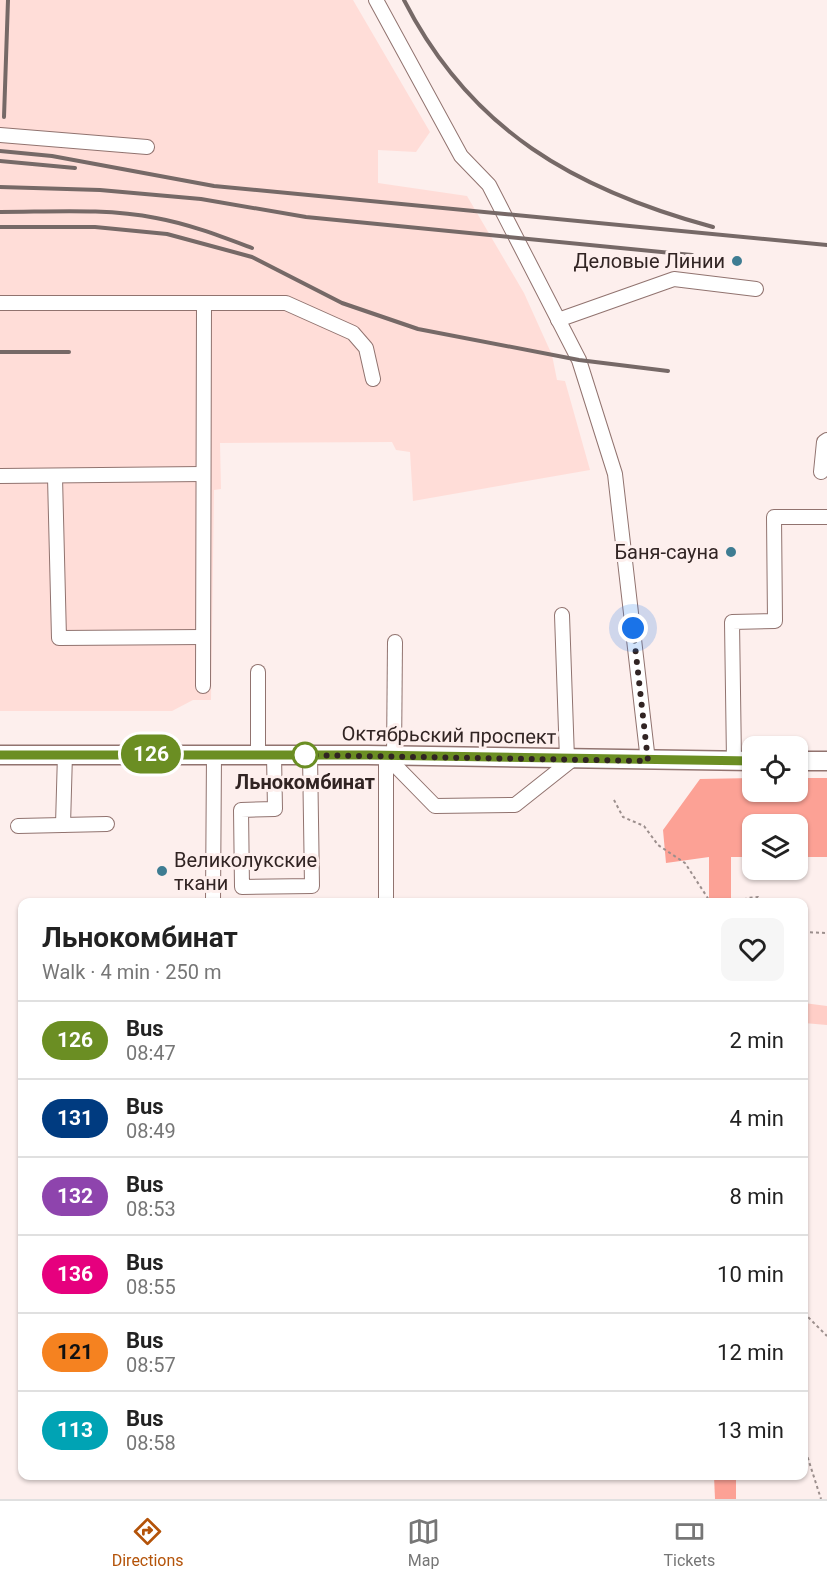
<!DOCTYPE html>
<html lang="en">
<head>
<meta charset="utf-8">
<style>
	body { margin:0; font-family:Roboto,sans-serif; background:#f6f6f6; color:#222; height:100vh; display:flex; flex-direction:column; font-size:22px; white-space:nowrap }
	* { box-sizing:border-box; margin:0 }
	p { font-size:20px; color:#767676 }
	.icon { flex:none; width:33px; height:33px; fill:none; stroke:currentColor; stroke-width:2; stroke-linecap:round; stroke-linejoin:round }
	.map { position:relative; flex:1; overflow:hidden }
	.sheet { position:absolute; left:18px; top:898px; width:790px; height:582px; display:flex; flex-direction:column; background:#fff; border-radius:12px; box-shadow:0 2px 4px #0004 }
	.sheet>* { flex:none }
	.badge { padding:0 12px; border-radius:20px; font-size:21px; line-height:39px }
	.fabs { position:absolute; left:742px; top:736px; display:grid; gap:12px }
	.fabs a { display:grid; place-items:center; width:66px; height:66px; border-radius:12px; background:#fff; box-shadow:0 2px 4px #0004; font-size:30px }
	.you { position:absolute; width:30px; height:30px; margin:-15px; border:4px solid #fff; border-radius:50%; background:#1a73e8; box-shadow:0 0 0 9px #1a73e833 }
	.map>.badge { position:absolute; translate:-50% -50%; box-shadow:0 0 0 3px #fff }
	.round { display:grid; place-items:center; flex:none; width:63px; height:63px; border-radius:12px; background:#f6f6f6 }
	.overview { display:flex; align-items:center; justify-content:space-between; height:102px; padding:0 24px }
	h1 { font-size:28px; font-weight:700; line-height:45px }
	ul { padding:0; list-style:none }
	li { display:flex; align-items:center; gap:18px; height:78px; padding:0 24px; border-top:2px solid #e0e0e0 }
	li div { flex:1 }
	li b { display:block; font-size:22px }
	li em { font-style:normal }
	li .badge { min-width:66px; font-weight:700; text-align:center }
	.tab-bar { display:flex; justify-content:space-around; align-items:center; height:84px; border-top:2px solid #e0e0e0; background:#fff; font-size:16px; color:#767676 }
	.tab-bar a { display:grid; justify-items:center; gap:3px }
	.tab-bar .on { color:#b45309 }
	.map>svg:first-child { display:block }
	.built { fill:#ffddd8 }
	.green { fill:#ffcec7 }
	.forest { fill:#fca195 }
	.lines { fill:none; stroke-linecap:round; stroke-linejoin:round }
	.minor-casing { stroke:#91736f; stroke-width:16 }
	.major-casing { stroke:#91736f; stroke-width:21 }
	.path { stroke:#9c8f8d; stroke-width:2; stroke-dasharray:3 3; stroke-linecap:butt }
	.minor { stroke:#fff; stroke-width:14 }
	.major { stroke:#fff; stroke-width:18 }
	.rail { stroke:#766967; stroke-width:4 }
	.line-casing { stroke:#fff; stroke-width:14 }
	.line { stroke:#6b8e23; stroke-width:9 }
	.walk { stroke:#312423; stroke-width:6; stroke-dasharray:0 10.8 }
	.poi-dot { fill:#3e7c92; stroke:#fdefed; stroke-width:2 }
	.stop-dot { fill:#fff; stroke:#6b8e23; stroke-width:3 }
	.labels { text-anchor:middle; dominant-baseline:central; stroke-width:6; stroke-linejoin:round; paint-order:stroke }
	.poi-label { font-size:20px; fill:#312423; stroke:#fdefed; text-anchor:end }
	.street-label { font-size:20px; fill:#312423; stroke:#fdefed }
	.stop-label { font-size:20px; font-weight:bold; fill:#312423; stroke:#fdefed }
</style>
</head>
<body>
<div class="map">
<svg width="827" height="1499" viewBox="0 0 827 1499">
	<rect width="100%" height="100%" fill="#fdefed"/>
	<!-- built -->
	<path class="built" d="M 0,0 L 353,0 L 430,132 L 416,152 L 378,150 L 378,183 L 467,196 L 524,293 L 552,355 L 557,380 L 565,381 L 590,470 L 413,501 L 410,452 L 396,450 L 392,442 L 220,443 L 221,489 L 214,490 L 211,700 L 193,700 L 172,711 L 0,711 Z"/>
	<!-- green -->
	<path class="green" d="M 804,1003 L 827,1006 L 827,1025 L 804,1023 Z"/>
	<!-- forest -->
	<g class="forest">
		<path d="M 753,778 L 753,792 L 798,792 L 798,778 L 827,778 L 827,857 L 798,857 L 798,825 L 753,825 L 753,857 L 731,857 L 731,903 L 709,903 L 709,857 L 666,863 L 663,830 L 700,779 Z"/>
		<path d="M 714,1476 L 736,1476 L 736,1499 L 715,1499 Z"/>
	</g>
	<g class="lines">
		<!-- minor casing -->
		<g class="minor-casing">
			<g id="minor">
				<path d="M 376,0 L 461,156 L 489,185 L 579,360 L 615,474 L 648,761"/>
				<path d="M 0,135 L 147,147"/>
				<path d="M 0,303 L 286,303 L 353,333 L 366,348 L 373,379"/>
				<path d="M 558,320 L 674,279 L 756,289"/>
				<path d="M 821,472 L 824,442 L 827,440"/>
				<path d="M 0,476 L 203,474"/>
				<path d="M 55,477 L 59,638 L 203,637"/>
				<path d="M 562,615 L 567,759"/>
				<path d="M 203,686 L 204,303"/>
				<path d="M 258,754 L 258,672"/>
				<path d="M 274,755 L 275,809 L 241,810 L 242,887 L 312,886 L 310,755"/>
				<path d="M 386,756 L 435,806 L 515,805 L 573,759"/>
				<path d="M 386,756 L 386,903"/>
				<path d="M 394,756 L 395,642"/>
				<path d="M 734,761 L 732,622 L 775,621 L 774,517 L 827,517"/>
				<path d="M 63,825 L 65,754"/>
				<path d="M 18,826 L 107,824"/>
				<path d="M 213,903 L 214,754"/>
			</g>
		</g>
		<!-- major casing -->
		<g class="major-casing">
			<g id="major">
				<path d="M 0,755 L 368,755 L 753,761"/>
				<path d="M 798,761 L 827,761"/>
			</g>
		</g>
		<!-- path -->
		<g class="path">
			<path d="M 614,800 L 623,817 L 644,826 L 658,845 L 685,863 L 711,903"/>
			<path d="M 739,903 L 747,898 L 758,897 L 765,903"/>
			<path d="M 804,932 L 827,933"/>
			<path d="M 804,1313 L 827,1336"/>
			<path d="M 804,1446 L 821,1499"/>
		</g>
		<!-- minor -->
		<use href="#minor" class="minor"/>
		<!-- major -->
		<use href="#major" class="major"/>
		<!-- rail -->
		<g class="rail">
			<path d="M 404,0 C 471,131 576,190 713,227"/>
			<path d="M 4,117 L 8,0"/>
			<path d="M 0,151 L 52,156 L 214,186 L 827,245"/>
			<path d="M 0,161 L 75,168"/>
			<path d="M 0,187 L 100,190 L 201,199 L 306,217 L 692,255"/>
			<path d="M 0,212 C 51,212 105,208 156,218 C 189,224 220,236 252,248"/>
			<path d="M 0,227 L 95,227 L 167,234 L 252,257 L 342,303 L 418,329 L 579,360 L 668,371"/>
			<path d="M 0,352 L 69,352"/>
		</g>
	</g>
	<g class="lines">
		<!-- line casing -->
		<g class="line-casing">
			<path id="line" d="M 0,755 L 368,755 L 753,761"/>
		</g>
		<!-- line -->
		<use href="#line" class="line"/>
		<!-- walk -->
		<path class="walk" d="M 305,755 L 648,761 L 633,628"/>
	</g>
	<!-- markers -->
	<g class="poi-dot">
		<circle cx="737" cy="261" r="6"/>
		<circle cx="731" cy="552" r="6"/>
		<circle cx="162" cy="871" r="6"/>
	</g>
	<circle class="stop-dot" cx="305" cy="755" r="12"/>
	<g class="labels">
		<!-- poi labels -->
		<g class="poi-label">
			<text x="725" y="261">Деловые Линии</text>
			<text x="719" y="552">Баня-сауна</text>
			<text x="174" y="860" text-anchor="start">Великолукские<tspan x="174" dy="23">ткани</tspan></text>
		</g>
		<!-- street labels -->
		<g class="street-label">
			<text transform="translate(449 735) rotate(1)">Октябрьский проспект</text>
		</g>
		<!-- stop labels -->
		<g class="stop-label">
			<text x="305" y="782">Льнокомбинат</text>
		</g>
	</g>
</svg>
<div class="fabs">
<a><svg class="icon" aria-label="locate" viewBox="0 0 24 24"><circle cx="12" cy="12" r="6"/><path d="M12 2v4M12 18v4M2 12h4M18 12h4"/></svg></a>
<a><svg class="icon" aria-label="layers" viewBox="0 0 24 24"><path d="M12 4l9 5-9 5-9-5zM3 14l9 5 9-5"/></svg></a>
</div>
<div class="you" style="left:633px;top:628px"></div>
<b class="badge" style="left:151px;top:754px;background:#6b8e23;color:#fff">126</b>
<section class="sheet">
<div class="overview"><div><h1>Льнокомбинат</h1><p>Walk · 4 min · 250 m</p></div><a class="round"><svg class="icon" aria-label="heart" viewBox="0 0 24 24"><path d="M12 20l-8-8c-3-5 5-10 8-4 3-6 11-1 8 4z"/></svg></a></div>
<ul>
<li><span class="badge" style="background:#6b8e23;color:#fff">126</span><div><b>Bus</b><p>08:47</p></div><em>2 min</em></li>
<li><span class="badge" style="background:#003b80;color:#fff">131</span><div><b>Bus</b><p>08:49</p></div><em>4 min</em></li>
<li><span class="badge" style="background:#8e44ad;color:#fff">132</span><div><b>Bus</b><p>08:53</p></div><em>8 min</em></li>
<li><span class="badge" style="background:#e6007e;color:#fff">136</span><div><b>Bus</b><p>08:55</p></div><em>10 min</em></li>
<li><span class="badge" style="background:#f58220;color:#111">121</span><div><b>Bus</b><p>08:57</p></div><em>12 min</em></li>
<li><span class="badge" style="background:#00a3b4;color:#fff">113</span><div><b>Bus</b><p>08:58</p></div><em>13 min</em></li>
</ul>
</section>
</div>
<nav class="tab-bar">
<a class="on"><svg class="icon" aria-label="directions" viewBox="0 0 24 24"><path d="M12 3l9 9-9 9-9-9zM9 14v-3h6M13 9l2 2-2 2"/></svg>Directions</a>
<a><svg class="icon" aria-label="map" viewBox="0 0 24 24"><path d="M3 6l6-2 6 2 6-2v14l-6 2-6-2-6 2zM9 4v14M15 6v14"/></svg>Map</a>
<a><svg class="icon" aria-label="tickets" viewBox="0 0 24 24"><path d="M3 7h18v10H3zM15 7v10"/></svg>Tickets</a>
</nav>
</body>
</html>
